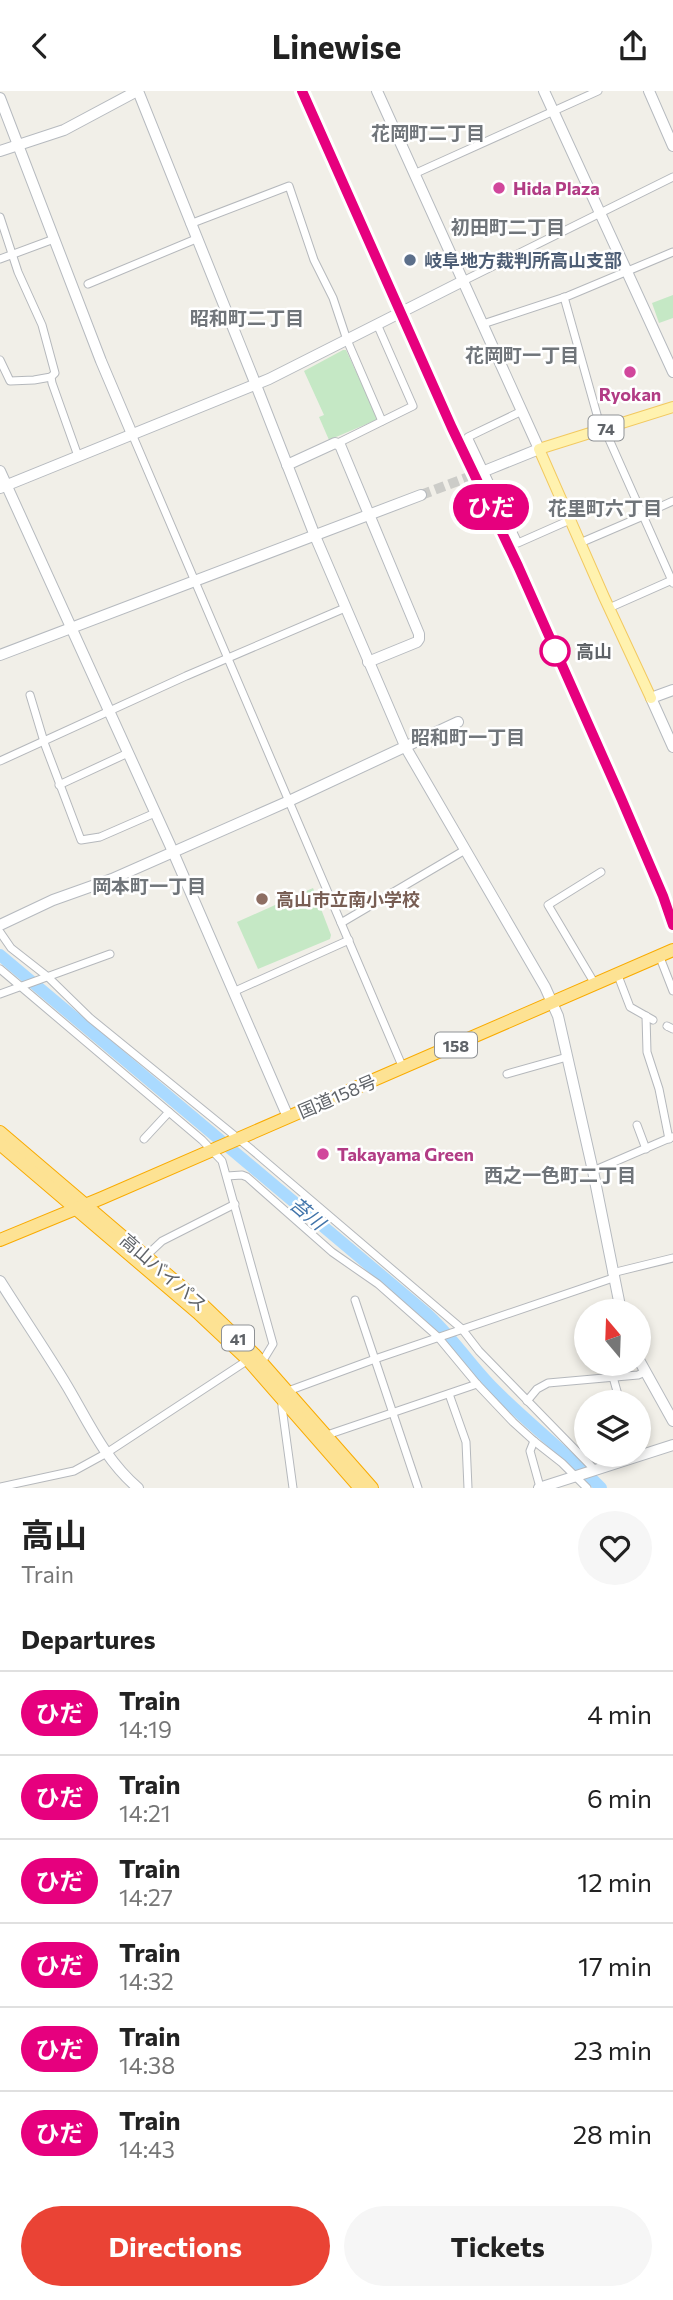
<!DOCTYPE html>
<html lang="en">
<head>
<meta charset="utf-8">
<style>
	body { margin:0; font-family:Commissioner,"Noto Sans JP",sans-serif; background:#f6f6f6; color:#222; height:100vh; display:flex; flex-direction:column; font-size:26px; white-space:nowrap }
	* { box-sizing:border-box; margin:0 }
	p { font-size:23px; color:#767676 }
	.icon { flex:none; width:38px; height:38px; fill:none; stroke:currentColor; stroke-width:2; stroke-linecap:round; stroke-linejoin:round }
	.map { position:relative; height:1397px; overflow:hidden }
	.details { display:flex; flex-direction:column; background:#fff; flex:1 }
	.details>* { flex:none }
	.badge { padding:0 14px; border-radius:23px; font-size:24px; line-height:46px }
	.needle { width:46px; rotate:341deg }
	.controls { position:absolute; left:574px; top:1208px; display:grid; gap:14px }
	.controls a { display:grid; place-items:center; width:77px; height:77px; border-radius:50%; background:#fff; box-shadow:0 4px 10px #0003; font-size:35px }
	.map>.badge { position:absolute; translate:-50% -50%; box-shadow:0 0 0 4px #fff }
	h2 { padding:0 21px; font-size:26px; line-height:63px }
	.round { display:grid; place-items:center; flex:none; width:74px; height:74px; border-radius:37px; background:#f6f6f6 }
	.head { display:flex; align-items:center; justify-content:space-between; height:119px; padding:0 21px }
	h1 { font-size:33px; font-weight:700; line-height:52px }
	.action { display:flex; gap:14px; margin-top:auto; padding:14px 21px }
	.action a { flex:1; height:80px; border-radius:42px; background:#ea4335; color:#fff; font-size:28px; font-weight:700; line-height:80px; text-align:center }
	.action a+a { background:#f6f6f6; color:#222 }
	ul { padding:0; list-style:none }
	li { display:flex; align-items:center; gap:21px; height:84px; padding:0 21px; border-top:2px solid #e0e0e0 }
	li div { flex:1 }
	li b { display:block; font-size:26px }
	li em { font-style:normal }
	li .badge { min-width:77px; font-weight:700; text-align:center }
	header { display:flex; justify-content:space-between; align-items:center; height:91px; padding:0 21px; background:#fff; font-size:32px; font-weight:700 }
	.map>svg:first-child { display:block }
	.green { fill:#c5e8c5 }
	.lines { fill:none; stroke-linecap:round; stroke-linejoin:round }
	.river { stroke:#aadaff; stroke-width:12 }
	.secondary-tunnel { stroke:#ccccc8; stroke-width:10; stroke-dasharray:10 5; stroke-linecap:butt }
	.street-casing { stroke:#b5b8bc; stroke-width:9 }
	.secondary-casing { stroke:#b6babf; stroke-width:12 }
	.primary-casing { stroke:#f2c960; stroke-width:12 }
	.highway-casing { stroke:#f9ab00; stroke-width:14 }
	.street { stroke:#fff; stroke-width:7 }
	.secondary { stroke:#fff; stroke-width:10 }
	.primary { stroke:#fff2af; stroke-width:10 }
	.highway { stroke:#fde293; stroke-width:12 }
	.rail { stroke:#b6b7b8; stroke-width:2; stroke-dasharray:2 9; stroke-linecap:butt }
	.line-casing { stroke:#fff; stroke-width:16 }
	.line { stroke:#e6007e; stroke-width:10 }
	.hotel-dot { fill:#d1479c; stroke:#fff; stroke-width:2.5 }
	.service-dot { fill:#5c6f8a; stroke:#fff; stroke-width:2.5 }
	.stop-dot { fill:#fff; stroke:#e6007e; stroke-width:3.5 }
	.education-dot { fill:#8d6e63; stroke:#fff; stroke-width:2.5 }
	.labels { text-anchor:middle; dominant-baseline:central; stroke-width:5; stroke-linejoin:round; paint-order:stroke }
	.shield { fill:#fff; stroke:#8f9295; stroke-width:2 }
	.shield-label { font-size:16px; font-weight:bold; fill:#5f6368 }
	.hotel-label { font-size:18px; font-weight:bold; fill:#b23c85; stroke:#fff; text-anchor:start }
	.service-label { font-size:18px; font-weight:bold; fill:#4e5e75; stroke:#fff; text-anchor:start }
	.stop-label { font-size:18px; font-weight:bold; fill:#5f6368; stroke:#fff; text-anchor:start }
	.education-label { font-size:18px; font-weight:bold; fill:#785e54; stroke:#fff; text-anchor:start }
	.street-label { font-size:18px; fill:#5f6368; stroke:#fff }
	.neighbourhood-label { font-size:19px; font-weight:bold; fill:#70757a; stroke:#fff }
	.water-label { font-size:19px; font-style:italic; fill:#4174aa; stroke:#fff }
</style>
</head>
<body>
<header><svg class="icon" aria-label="back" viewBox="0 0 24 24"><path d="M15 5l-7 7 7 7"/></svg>Linewise<svg class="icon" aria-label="share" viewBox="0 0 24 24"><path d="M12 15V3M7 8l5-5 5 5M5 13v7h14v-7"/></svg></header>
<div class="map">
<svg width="673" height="1397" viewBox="0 0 673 1397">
	<rect width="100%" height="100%" fill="#f1efe8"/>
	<!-- green -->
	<g class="green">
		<path d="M 673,204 L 673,227 L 659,232 L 652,212 Z"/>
		<path d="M 343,259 L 346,259 L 377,326 L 376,329 L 329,349 L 319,326 L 324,324 L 304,280 Z"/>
		<path d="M 313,797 L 331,844 L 330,848 L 258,878 L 237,831 Z"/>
	</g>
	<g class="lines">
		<!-- river -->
		<path class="river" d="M 0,864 L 425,1221 C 450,1243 467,1270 490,1294 C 525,1330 566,1361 601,1397"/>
		<!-- secondary-tunnel -->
		<path class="secondary-tunnel" d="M 421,404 L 487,379"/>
		<!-- street casing -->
		<g class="street-casing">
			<g id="street">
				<path d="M 414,83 L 598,0"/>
				<path d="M 0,126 L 18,181 L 42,234 L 55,282 L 51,286 L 52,292 L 78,365"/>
				<path d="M 190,133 L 289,95 L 314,169 L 333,207 L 347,249 L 382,330"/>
				<path d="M 0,168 L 54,148"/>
				<path d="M 463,190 L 673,86"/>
				<path d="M 88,193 L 196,148"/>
				<path d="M 564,206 L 601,338"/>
				<path d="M 483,233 L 568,205 L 673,161"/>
				<path d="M 0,269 L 10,290 L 34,289 L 51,286"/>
				<path d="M 522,320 L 468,346 L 518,452 L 570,429"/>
				<path d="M 604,337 L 673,492"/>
				<path d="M 132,343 L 403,977"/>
				<path d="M 338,352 L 413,315 L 377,233"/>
				<path d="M 642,424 L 673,410"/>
				<path d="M 580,452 L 643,425"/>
				<path d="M 609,517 L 672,489"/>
				<path d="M 30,604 L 45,654 L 81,749 L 100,746 L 155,722"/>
				<path d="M 0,670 L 186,585 L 345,517"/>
				<path d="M 59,694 L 128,662"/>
				<path d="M 341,832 L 465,759"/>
				<path d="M 0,841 L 11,857 L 48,886 L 90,927 L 251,1058 L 462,1238 L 479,1260 L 594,1378"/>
				<path d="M 659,864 L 673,900"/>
				<path d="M 0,878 L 202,1049 L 222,1070 L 273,1253 L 262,1271"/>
				<path d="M 617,882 L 630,916 L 653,929"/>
				<path d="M 595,893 L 548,814 L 601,781"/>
				<path d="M 233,901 L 349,849"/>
				<path d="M 0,903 L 110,863"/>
				<path d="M 646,925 L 647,961 L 659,998 L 669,1048"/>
				<path d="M 667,935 L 673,938"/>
				<path d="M 507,983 L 567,966"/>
				<path d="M 637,1034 L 646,1058"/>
				<path d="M 144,1048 L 169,1021"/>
				<path d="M 593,1080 L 672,1046"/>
				<path d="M 227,1085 L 242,1084 L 247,1086 L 332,1161 L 378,1193 L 438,1246 L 477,1293 L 513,1331 L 534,1350 L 562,1372 L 587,1397"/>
				<path d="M 146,1165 L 162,1150 L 235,1113"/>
				<path d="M 612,1182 L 673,1167"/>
				<path d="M 355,1209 L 418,1397"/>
				<path d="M 613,1286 L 620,1311"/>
				<path d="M 449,1303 L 466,1351 L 468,1397"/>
				<path d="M 527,1310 L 537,1298 L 548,1292 L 638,1284 L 645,1281"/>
				<path d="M 327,1344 L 477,1293"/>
				<path d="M 534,1350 L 530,1360 L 540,1396"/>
				<path d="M 0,1396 L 74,1380 L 105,1363 L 248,1269"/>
				<path d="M 293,1397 L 282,1316 L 282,1307 L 288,1300 L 375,1268 L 613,1187"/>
			</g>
		</g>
		<!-- secondary casing -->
		<g class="secondary-casing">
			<g id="secondary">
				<path d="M 138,0 L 256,294 L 315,445 L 406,657 L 545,896 L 558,925 L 593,1080 L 621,1220"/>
				<path d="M 377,0 L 539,358 L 487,379"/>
				<path d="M 544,0 L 673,281"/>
				<path d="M 649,0 L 673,55"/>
				<path d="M 0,7 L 101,270 L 132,343"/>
				<path d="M 0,60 L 64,39 L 137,0"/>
				<path d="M 287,374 L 335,352 L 340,354 L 419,543 L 419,548 L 417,551 L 368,571"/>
				<path d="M 0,380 L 170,754 L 288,1026"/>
				<path d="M 0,397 L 269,288 L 463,190"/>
				<path d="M 0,564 L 421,404"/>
				<path d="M 673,599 L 651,607 L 673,656"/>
				<path d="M 0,834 L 53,809 L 112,788 L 289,710 L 458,631"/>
				<path d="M 0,1190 C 22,1225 46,1260 67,1295 C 89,1332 105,1369 138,1397"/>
				<path d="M 639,1269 L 673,1330"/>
				<path d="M 539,1397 L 673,1354"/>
			</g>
		</g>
		<!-- primary casing -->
		<g class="primary-casing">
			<path id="primary" d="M 651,607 L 604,506 L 539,358 L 673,316"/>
		</g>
		<!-- highway casing -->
		<g class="highway-casing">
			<g id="highway">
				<path d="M 0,1041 L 204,1215 L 254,1263 L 372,1397"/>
				<path d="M 0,1053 L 198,1222 L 248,1269 L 360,1397"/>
				<path d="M 0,1149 L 102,1107 L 673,859"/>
			</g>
		</g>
		<!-- street -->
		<use href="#street" class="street"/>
		<!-- secondary -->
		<use href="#secondary" class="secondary"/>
		<!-- primary -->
		<use href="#primary" class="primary"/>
		<!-- highway -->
		<use href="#highway" class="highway"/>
		<!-- rail -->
		<path class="rail" d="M 302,0 L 452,337 L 497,427 L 528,498 L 621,707 L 663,805 L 673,834"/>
	</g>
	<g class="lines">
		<!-- line casing -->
		<g class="line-casing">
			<path id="line" d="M 302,0 L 452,337 L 518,475 L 621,707 L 663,805 L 673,834"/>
		</g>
		<!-- line -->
		<use href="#line" class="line"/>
	</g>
	<!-- markers -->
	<g class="hotel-dot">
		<circle cx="499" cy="97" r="7"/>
		<circle cx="630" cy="281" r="7"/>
		<circle cx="323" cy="1063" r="7"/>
	</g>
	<circle class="service-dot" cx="410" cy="169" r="7"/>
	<circle class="stop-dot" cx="555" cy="560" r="14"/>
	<circle class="education-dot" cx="262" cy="808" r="7"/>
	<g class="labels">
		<!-- shield labels -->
		<g class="shield">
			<rect x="588.5" y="324.5" width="35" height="25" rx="5"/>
			<rect x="435" y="941.5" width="42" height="25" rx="5"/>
			<rect x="222" y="1234.5" width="32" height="25" rx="5"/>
		</g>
		<g class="shield-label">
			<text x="606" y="337">74</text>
			<text x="456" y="954">158</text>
			<text x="238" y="1247">41</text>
		</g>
		<!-- hotel labels -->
		<g class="hotel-label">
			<text x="513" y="97">Hida Plaza</text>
			<text x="630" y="303" text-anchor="middle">Ryokan</text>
			<text x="337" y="1063">Takayama Green</text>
		</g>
		<!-- service labels -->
		<g class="service-label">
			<text x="424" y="169">岐阜地方裁判所高山支部</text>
		</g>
		<!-- stop labels -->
		<g class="stop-label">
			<text x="576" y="560">高山</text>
		</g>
		<!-- education labels -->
		<g class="education-label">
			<text x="276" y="808">高山市立南小学校</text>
		</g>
		<!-- street labels -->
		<g class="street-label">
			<text transform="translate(337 1005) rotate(-23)">国道158号</text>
			<text transform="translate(164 1181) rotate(41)">高山バイパス</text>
		</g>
		<!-- neighbourhood labels -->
		<g class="neighbourhood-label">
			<text x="428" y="41">花岡町二丁目</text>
			<text x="508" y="135">初田町二丁目</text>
			<text x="247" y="226">昭和町二丁目</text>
			<text x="522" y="263">花岡町一丁目</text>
			<text x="605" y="416">花里町六丁目</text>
			<text x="468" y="645">昭和町一丁目</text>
			<text x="149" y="794">岡本町一丁目</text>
			<text x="560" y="1083">西之一色町二丁目</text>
		</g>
		<!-- water labels -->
		<g class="water-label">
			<text transform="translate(308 1122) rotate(40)">苔川</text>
		</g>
	</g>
</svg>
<div class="controls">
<a><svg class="needle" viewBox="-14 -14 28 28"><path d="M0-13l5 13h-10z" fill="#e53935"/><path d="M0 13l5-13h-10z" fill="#767676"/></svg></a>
<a><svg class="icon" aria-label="layers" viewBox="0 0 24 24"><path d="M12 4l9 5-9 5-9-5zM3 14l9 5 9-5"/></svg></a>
</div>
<b class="badge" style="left:491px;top:416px;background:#e6007e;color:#fff">ひだ</b>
</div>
<section class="details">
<div class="head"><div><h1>高山</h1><p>Train</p></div><a class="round"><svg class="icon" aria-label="heart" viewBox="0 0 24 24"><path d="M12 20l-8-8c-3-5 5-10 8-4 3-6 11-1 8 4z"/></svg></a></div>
<h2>Departures</h2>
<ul>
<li><span class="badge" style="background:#e6007e;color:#fff">ひだ</span><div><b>Train</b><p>14:19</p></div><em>4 min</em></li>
<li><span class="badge" style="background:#e6007e;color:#fff">ひだ</span><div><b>Train</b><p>14:21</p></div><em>6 min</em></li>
<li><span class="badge" style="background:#e6007e;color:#fff">ひだ</span><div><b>Train</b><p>14:27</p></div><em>12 min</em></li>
<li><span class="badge" style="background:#e6007e;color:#fff">ひだ</span><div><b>Train</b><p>14:32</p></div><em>17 min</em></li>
<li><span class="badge" style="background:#e6007e;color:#fff">ひだ</span><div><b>Train</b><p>14:38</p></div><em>23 min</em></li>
<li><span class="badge" style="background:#e6007e;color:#fff">ひだ</span><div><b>Train</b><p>14:43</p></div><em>28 min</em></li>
</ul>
<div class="action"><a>Directions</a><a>Tickets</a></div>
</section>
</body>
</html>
